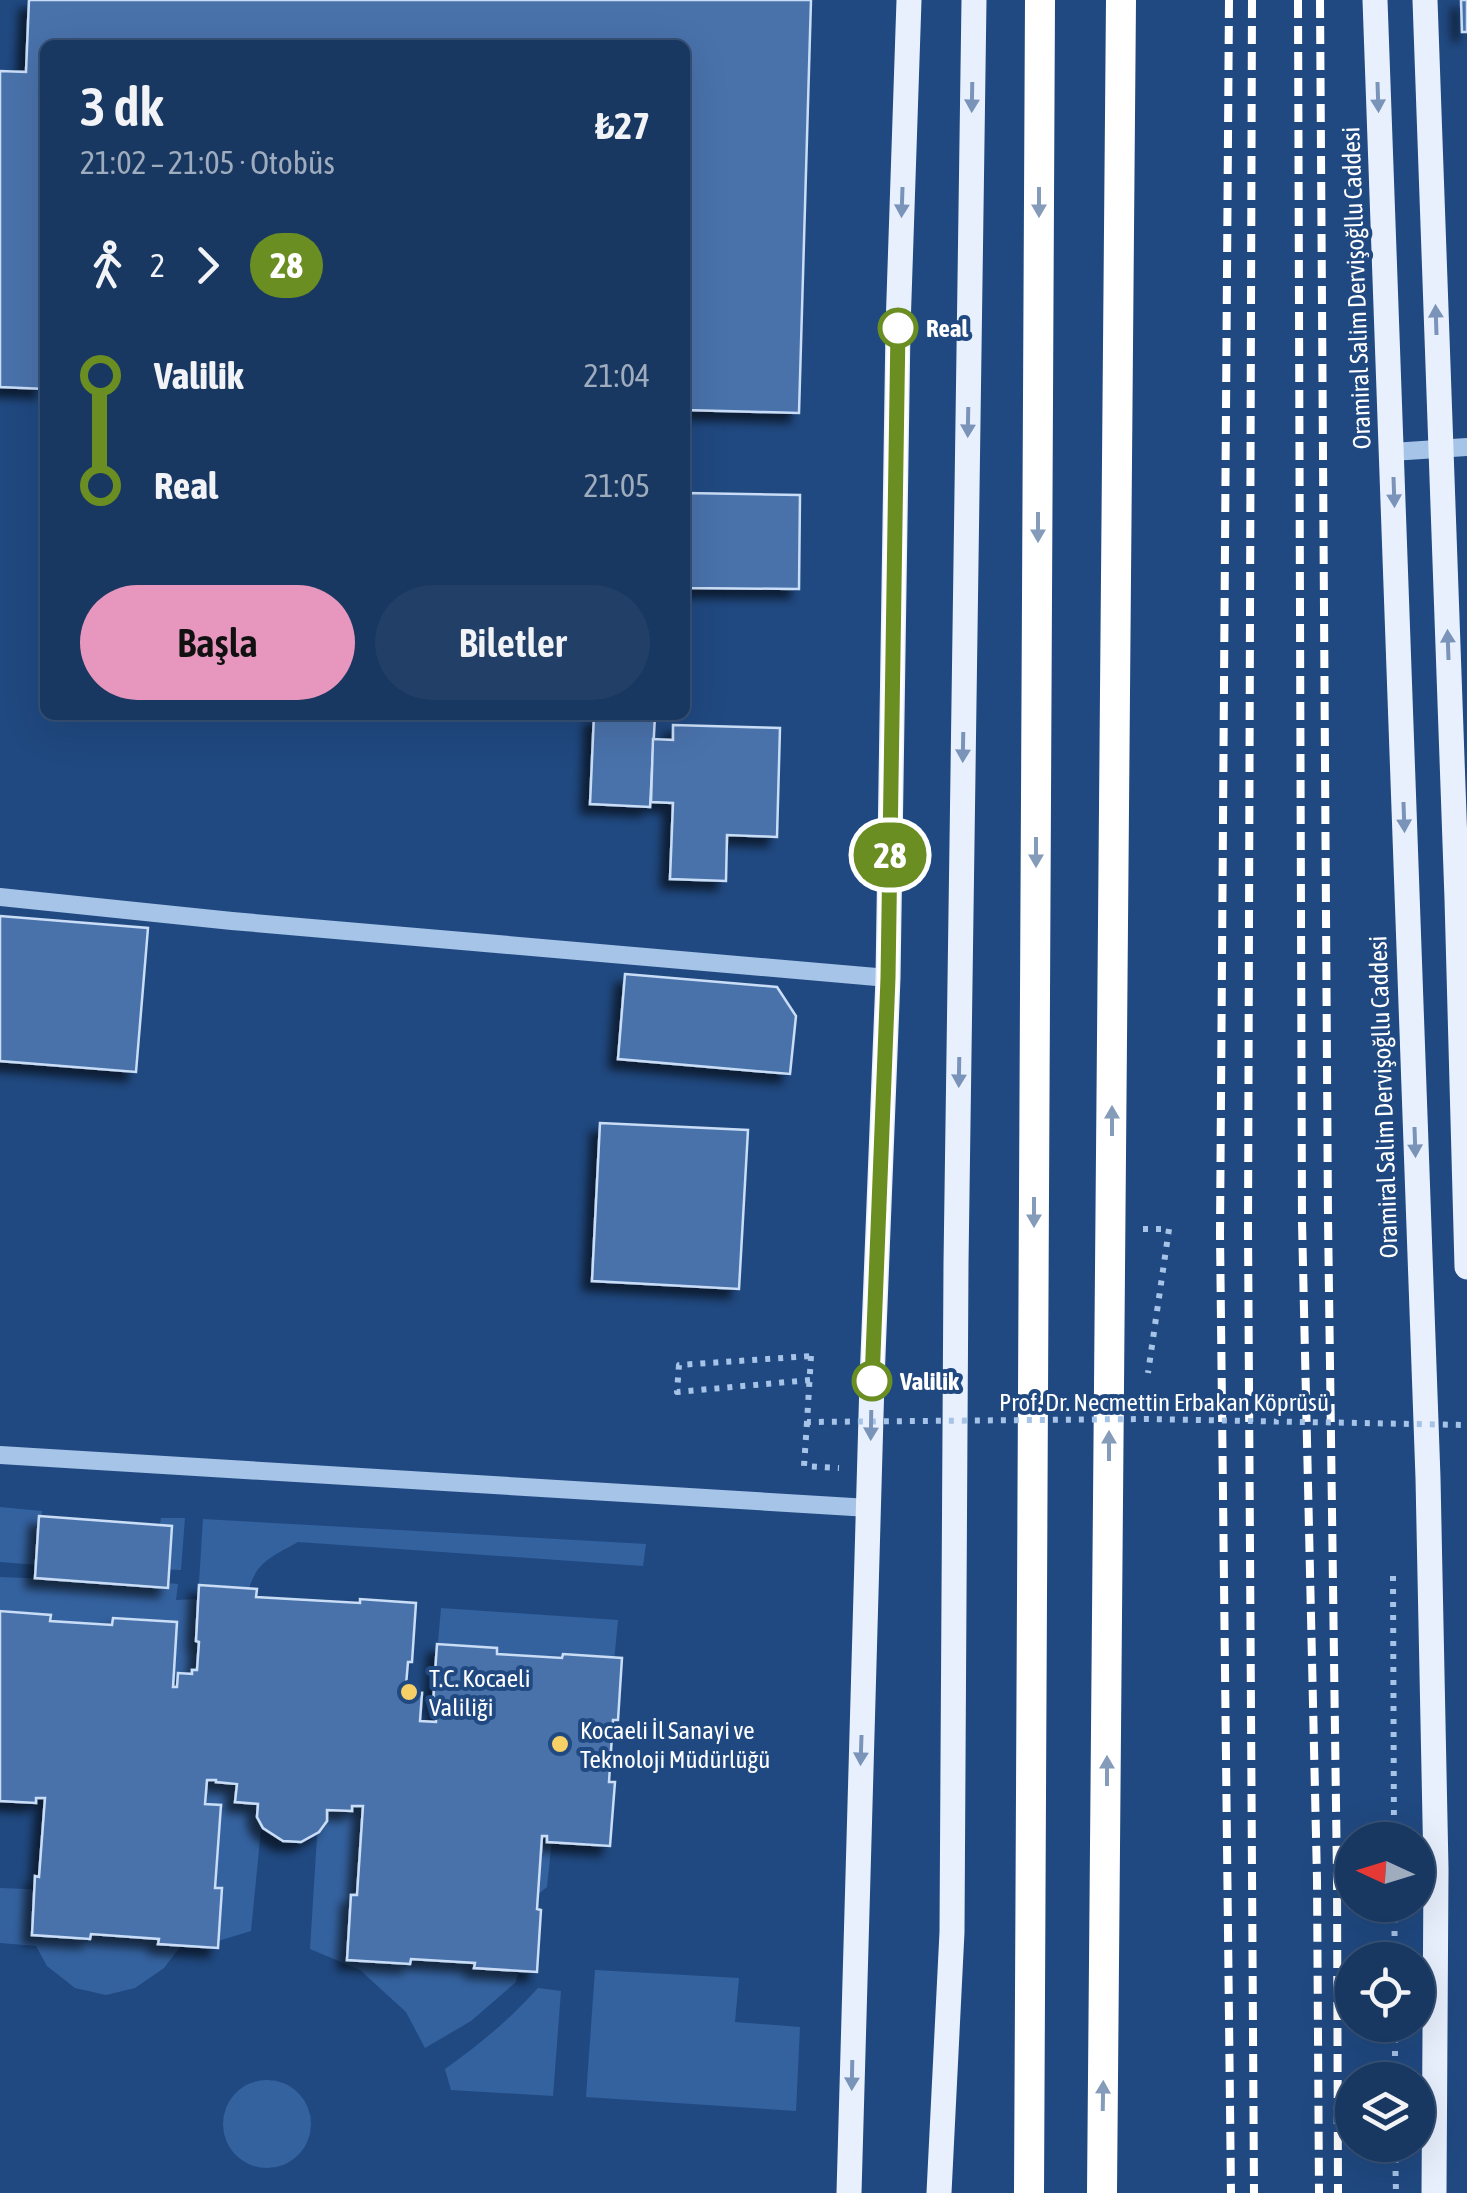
<!DOCTYPE html>
<html lang="tr">
<head>
<meta charset="utf-8">
<style>
	body { margin:0; font-family:"Asap Condensed",sans-serif; background:#213f67; color:#f1f3f6; height:100vh; display:flex; flex-direction:column; font-size:38px; white-space:nowrap }
	* { box-sizing:border-box; margin:0 }
	p { font-size:32px; color:#9facbd }
	.icon { flex:none; width:55px; height:55px; fill:none; stroke:currentColor; stroke-width:2; stroke-linecap:round; stroke-linejoin:round }
	.map { position:relative; flex:1; overflow:hidden }
	.side { position:absolute; left:40px; top:40px; width:650px; height:680px; display:flex; flex-direction:column; background:#183761; border-radius:15px; box-shadow:0 10px 40px #0002,0 0 0 2px #365176 }
	.side>* { flex:none }
	.badge { padding:0 20px; border-radius:32px; font-size:35px; line-height:65px }
	.needle { width:65px; rotate:274deg }
	.controls { position:absolute; left:1335px; top:1822px; display:grid; gap:20px }
	.controls a { display:grid; place-items:center; width:100px; height:100px; border-radius:50%; background:#183761; box-shadow:0 10px 40px #0002,0 0 0 2px #365176; font-size:50px }
	.map>.badge { position:absolute; translate:-50% -50%; box-shadow:0 0 0 5px #fff }
	.legs { display:flex; align-items:center; gap:15px; height:110px; padding:0 40px; font-size:32px }
	.legs p { margin-inline-start:auto }
	.headline { display:flex; align-items:center; justify-content:space-between; height:170px; padding:0 40px }
	h1 { font-size:55px; font-weight:600; line-height:75px }
	.button { display:flex; gap:20px; margin-top:auto; padding:20px 40px }
	.button a { flex:1; height:115px; border-radius:60px; background:#e797bd; color:#111; font-size:40px; font-weight:600; line-height:115px; text-align:center }
	.button a+a { background:#213f67; color:#f1f3f6 }
	ul { padding:0 40px; list-style:none }
	li { display:flex; align-items:center; gap:35px; height:110px; font-size:38px }
	li i { display:grid; place-items:center; width:15px; height:100%; margin:0 12px; background:currentColor }
	li i::after { content:''; width:25px; height:25px; margin:-12px; border:8px solid; border-radius:50%; background:#183761 }
	li p { margin-inline-start:auto }
	li:first-child i { background:linear-gradient(#0000 50%,currentColor 0) }
	li:last-child i { background:linear-gradient(currentColor 50%,#0000 0) }
	.map>svg:first-child { display:block }
	.green { fill:#34629f }
	.building { fill:#4972ab; stroke:#caddf6; stroke-width:2.5; filter:url(#shadow) }
	.lines { fill:none; stroke-linecap:round; stroke-linejoin:round }
	.path { stroke:#a6c3e8; stroke-width:6; stroke-dasharray:5 8; stroke-linecap:butt }
	.minor { stroke:#a6c3e8; stroke-width:18 }
	.major { stroke:#e8f0fe; stroke-width:25 }
	.highway { stroke:#fff; stroke-width:30 }
	.rail { stroke:#fff; stroke-width:8; stroke-dasharray:18 8; stroke-linecap:butt }
	.path-bridge { stroke:#a6c3e8; stroke-width:6; stroke-dasharray:5 8; stroke-linecap:butt }
	.oneway { fill:#7a94b9 }
	.oneway2 { fill:#849bba }
	.line-1-casing { stroke:#fff; stroke-width:22 }
	.line-1 { stroke:#6b8e23; stroke-width:15 }
	.stop-1-dot { fill:#fff; stroke:#6b8e23; stroke-width:5 }
	.poi-dot { fill:#f6cf66; stroke:#204981; stroke-width:4 }
	.labels { text-anchor:middle; dominant-baseline:central; stroke-width:8; stroke-linejoin:round; paint-order:stroke }
	.street-label { font-size:25px; fill:#fff; stroke:#204981 }
	.stop-label { font-size:25px; font-weight:bold; fill:#fff; stroke:#204981; text-anchor:start }
	.poi-label { font-size:25px; fill:#fff; stroke:#204981; text-anchor:start }
</style>
</head>
<body>
<div class="map">
<svg width="1467" height="2193" viewBox="0 0 1467 2193">
	<defs>
		<filter id="shadow"><feDropShadow dx="-9" dy="9" stdDeviation="5" flood-color="#0009"/></filter>
	</defs>
	<rect width="100%" height="100%" fill="#204981"/>
	<!-- green -->
	<g class="green">
		<path d="M 0,1507 L 42,1511 L 41,1523 L 158,1536 L 161,1518 L 185,1518 L 181,1570 L 155,1569 L 154,1582 L 178,1584 L 176,1600 L 198,1599 L 203,1519 L 646,1544 L 643,1566 L 298,1542 C 269,1558 254,1563 247,1597 L 406,1756 L 466,1725 L 434,1687 L 441,1608 L 618,1620 L 613,1672 L 555,1810 L 547,1887 L 525,1905 L 523,1950 L 516,1982 L 471,2021 L 425,2048 L 406,2012 L 360,1970 L 310,1949 L 319,1805 L 264,1799 L 251,1931 L 218,1941 L 184,1942 L 164,1968 L 135,1988 L 106,1995 L 75,1988 L 47,1966 L 36,1946 L 0,1943 L 0,1888 L 54,1890 L 69,1812 L 0,1637 L 0,1577 L 50,1579 L 51,1566 L 0,1562 Z"/>
		<path d="M 595,1970 L 739,1978 L 735,2022 L 800,2027 L 796,2111 L 586,2097 Z"/>
		<path d="M 538,1988 L 561,1991 L 553,2096 L 451,2090 L 445,2069 C 479,2045 509,2020 538,1988 Z"/>
		<circle cx="267" cy="2124" r="44"/>
	</g>
	<!-- building -->
	<g class="building">
		<path d="M 29,0 L 811,0 L 799,413 L 685,410 L 685,45 L 45,45 L 45,389 L 0,387 L 0,71 L 26,72 Z"/>
		<path d="M 1461,0 L 1467,0 L 1467,32 L 1462,32 Z"/>
		<path d="M 685,493 L 800,495 L 799,589 L 685,588 Z"/>
		<path d="M 594,715 L 655,716 L 650,807 L 590,804 Z"/>
		<path d="M 673,725 L 780,728 L 777,837 L 727,835 L 726,881 L 670,879 L 673,803 L 651,802 L 653,739 L 673,740 Z"/>
		<path d="M 0,916 L 148,928 L 136,1072 L 0,1061 Z"/>
		<path d="M 625,974 L 777,987 L 796,1016 L 790,1074 L 618,1059 Z"/>
		<path d="M 600,1123 L 748,1130 L 739,1289 L 592,1281 Z"/>
		<path d="M 39,1516 L 172,1526 L 168,1588 L 35,1578 Z"/>
		<path d="M 199,1585 L 257,1589 L 256,1597 L 360,1603 L 360,1599 L 416,1603 L 412,1662 L 408,1662 L 406,1685 L 410,1685 L 409,1692 L 422,1693 L 420,1721 L 436,1722 L 437,1704 L 433,1704 L 437,1644 L 497,1648 L 497,1654 L 562,1658 L 563,1654 L 622,1658 L 618,1720 L 613,1720 L 609,1782 L 615,1782 L 610,1846 L 547,1842 L 547,1836 L 542,1836 L 537,1909 L 541,1910 L 537,1972 L 474,1968 L 475,1963 L 411,1959 L 410,1964 L 347,1960 L 351,1895 L 357,1895 L 363,1806 L 352,1806 L 352,1811 L 327,1810 L 327,1821 L 319,1832 L 301,1842 L 283,1841 L 263,1828 L 257,1817 L 258,1804 L 235,1802 L 237,1784 L 216,1782 L 216,1780 L 207,1780 L 205,1804 L 221,1805 L 215,1888 L 222,1888 L 218,1948 L 158,1944 L 159,1939 L 91,1934 L 90,1939 L 32,1935 L 35,1876 L 39,1877 L 45,1798 L 36,1798 L 36,1803 L 0,1801 L 0,1611 L 51,1615 L 50,1621 L 112,1625 L 113,1618 L 177,1622 L 173,1687 L 177,1687 L 178,1673 L 192,1674 L 192,1670 L 197,1670 L 199,1642 L 196,1641 Z"/>
	</g>
	<g class="lines">
		<!-- path -->
		<g class="path">
			<path d="M 1143,1229 L 1169,1229 L 1148,1373"/>
			<path d="M 810,1380 L 677,1392 L 679,1365 L 811,1356"/>
			<path d="M 807,1422 L 804,1466 L 839,1468"/>
			<path d="M 1393,1576 L 1394,1840"/>
			<path d="M 1394,1905 L 1395,1960"/>
			<path d="M 1395,2025 L 1395,2080"/>
			<path d="M 1395,2145 L 1396,2193"/>
		</g>
		<!-- minor -->
		<g class="minor">
			<path d="M 1392,452 L 1467,447"/>
			<path d="M 0,897 L 232,921 L 888,978"/>
			<path d="M 0,1455 L 869,1508"/>
		</g>
		<!-- major -->
		<g class="major">
			<path d="M 1375,0 L 1428,1478 L 1436,1869 L 1434,2193"/>
			<path d="M 1425,0 L 1457,899 L 1467,1267"/>
			<path d="M 849,2193 L 872,1381 L 888,978 L 898,328 L 909,0"/>
			<path d="M 939,2193 L 952,1932 L 956,1264 L 974,0"/>
		</g>
		<!-- highway -->
		<g class="highway">
			<path d="M 1029,2193 L 1040,0"/>
			<path d="M 1102,2193 L 1121,0"/>
		</g>
		<!-- rail -->
		<g class="rail">
			<path d="M 1229,0 L 1220,1234 L 1231,2193"/>
			<path d="M 1252,0 L 1248,1230 L 1254,2193"/>
			<path d="M 1298,0 L 1302,1222 L 1317,1879 L 1319,2193"/>
			<path d="M 1320,0 L 1328,1218 L 1337,1878 L 1338,2193"/>
		</g>
		<!-- path-bridge -->
		<path class="path-bridge" d="M 811,1356 L 807,1422 L 1145,1419 L 1467,1425"/>
	</g>
	<!-- one-way arrows -->
	<defs><path id="oneway-solid" d="M-6-.8H1V-3.2L6.5 0L1 3.2V.8H-6Z" transform="scale(2.5)"/></defs>
	<g class="oneway">
		<use href="#oneway-solid" transform="translate(972 97) rotate(91)"/>
		<use href="#oneway-solid" transform="translate(1378 97) rotate(88)"/>
		<use href="#oneway-solid" transform="translate(902 202) rotate(92)"/>
		<use href="#oneway-solid" transform="translate(1436 320) rotate(-92)"/>
		<use href="#oneway-solid" transform="translate(968 422) rotate(91)"/>
		<use href="#oneway-solid" transform="translate(1394 492) rotate(88)"/>
		<use href="#oneway-solid" transform="translate(1448 645) rotate(-92)"/>
		<use href="#oneway-solid" transform="translate(963 747) rotate(91)"/>
		<use href="#oneway-solid" transform="translate(1404 817) rotate(88)"/>
		<use href="#oneway-solid" transform="translate(959 1072) rotate(91)"/>
		<use href="#oneway-solid" transform="translate(1415 1142) rotate(88)"/>
		<use href="#oneway-solid" transform="translate(871 1425) rotate(91)"/>
		<use href="#oneway-solid" transform="translate(861 1750) rotate(92)"/>
		<use href="#oneway-solid" transform="translate(852 2075) rotate(91)"/>
	</g>
	<g class="oneway2">
		<use href="#oneway-solid" transform="translate(1039 202) rotate(90)"/>
		<use href="#oneway-solid" transform="translate(1038 527) rotate(90)"/>
		<use href="#oneway-solid" transform="translate(1036 852) rotate(90)"/>
		<use href="#oneway-solid" transform="translate(1112 1121) rotate(-90)"/>
		<use href="#oneway-solid" transform="translate(1034 1212) rotate(90)"/>
		<use href="#oneway-solid" transform="translate(1109 1446) rotate(-90)"/>
		<use href="#oneway-solid" transform="translate(1107 1771) rotate(-90)"/>
		<use href="#oneway-solid" transform="translate(1103 2096) rotate(-89)"/>
	</g>
	<g class="lines">
		<!-- line-1 casing -->
		<g class="line-1-casing">
			<path id="line-1" d="M 872,1381 L 888,978 L 898,328"/>
		</g>
		<!-- line-1 -->
		<use href="#line-1" class="line-1"/>
	</g>
	<!-- markers -->
	<g class="stop-1-dot">
		<circle cx="898" cy="328" r="18"/>
		<circle cx="872" cy="1381" r="18"/>
	</g>
	<g class="poi-dot">
		<circle cx="409" cy="1692" r="10"/>
		<circle cx="560" cy="1744" r="10"/>
	</g>
	<g class="labels">
		<!-- street labels -->
		<g class="street-label">
			<text transform="translate(1356 288) rotate(-92)">Oramiral Salim Dervişoğllu Caddesi</text>
			<text transform="translate(1383 1097) rotate(-92)">Oramiral Salim Dervişoğllu Caddesi</text>
			<text x="1164" y="1402">Prof. Dr. Necmettin Erbakan Köprüsü</text>
		</g>
		<!-- stop labels -->
		<g class="stop-label">
			<text x="926" y="328">Real</text>
			<text x="900" y="1381">Valilik</text>
		</g>
		<!-- poi labels -->
		<g class="poi-label">
			<text x="429" y="1678">T.C. Kocaeli<tspan x="429" dy="29">Valiliği</tspan></text>
			<text x="580" y="1730">Kocaeli İl Sanayi ve<tspan x="580" dy="29">Teknoloji Müdürlüğü</tspan></text>
		</g>
	</g>
</svg>
<div class="controls">
<a><svg class="needle" viewBox="-14 -14 28 28"><path d="M0-13l5 13h-10z" fill="#e53935"/><path d="M0 13l5-13h-10z" fill="#9facbd"/></svg></a>
<a><svg class="icon" aria-label="locate" viewBox="0 0 24 24"><circle cx="12" cy="12" r="6"/><path d="M12 2v4M12 18v4M2 12h4M18 12h4"/></svg></a>
<a><svg class="icon" aria-label="layers" viewBox="0 0 24 24"><path d="M12 4l9 5-9 5-9-5zM3 14l9 5 9-5"/></svg></a>
</div>
<b class="badge" style="left:890px;top:855px;background:#6b8e23;color:#fff">28</b>
<section class="side">
<div class="headline"><div><h1>3 dk</h1><p>21:02 – 21:05 · Otobüs</p></div><b>₺27</b></div>
<div class="legs"><svg class="icon" aria-label="walk" viewBox="0 0 24 24"><circle cx="13" cy="4" r="2"/><path d="M13 8l-2 6 4 7M11 14l-3 7M7 12l3-4h3l4 4"/></svg>2<svg class="icon" aria-label="forward" viewBox="0 0 24 24"><path d="M9 5l7 7-7 7"/></svg><b class="badge" style="background:#6b8e23;color:#fff">28</b></div>
<ul>
<li><i style="color:#6b8e23"></i><b>Valilik</b><p>21:04</p></li>
<li><i style="color:#6b8e23"></i><b>Real</b><p>21:05</p></li>
</ul>
<div class="button"><a>Başla</a><a>Biletler</a></div>
</section>
</div>
</body>
</html>
